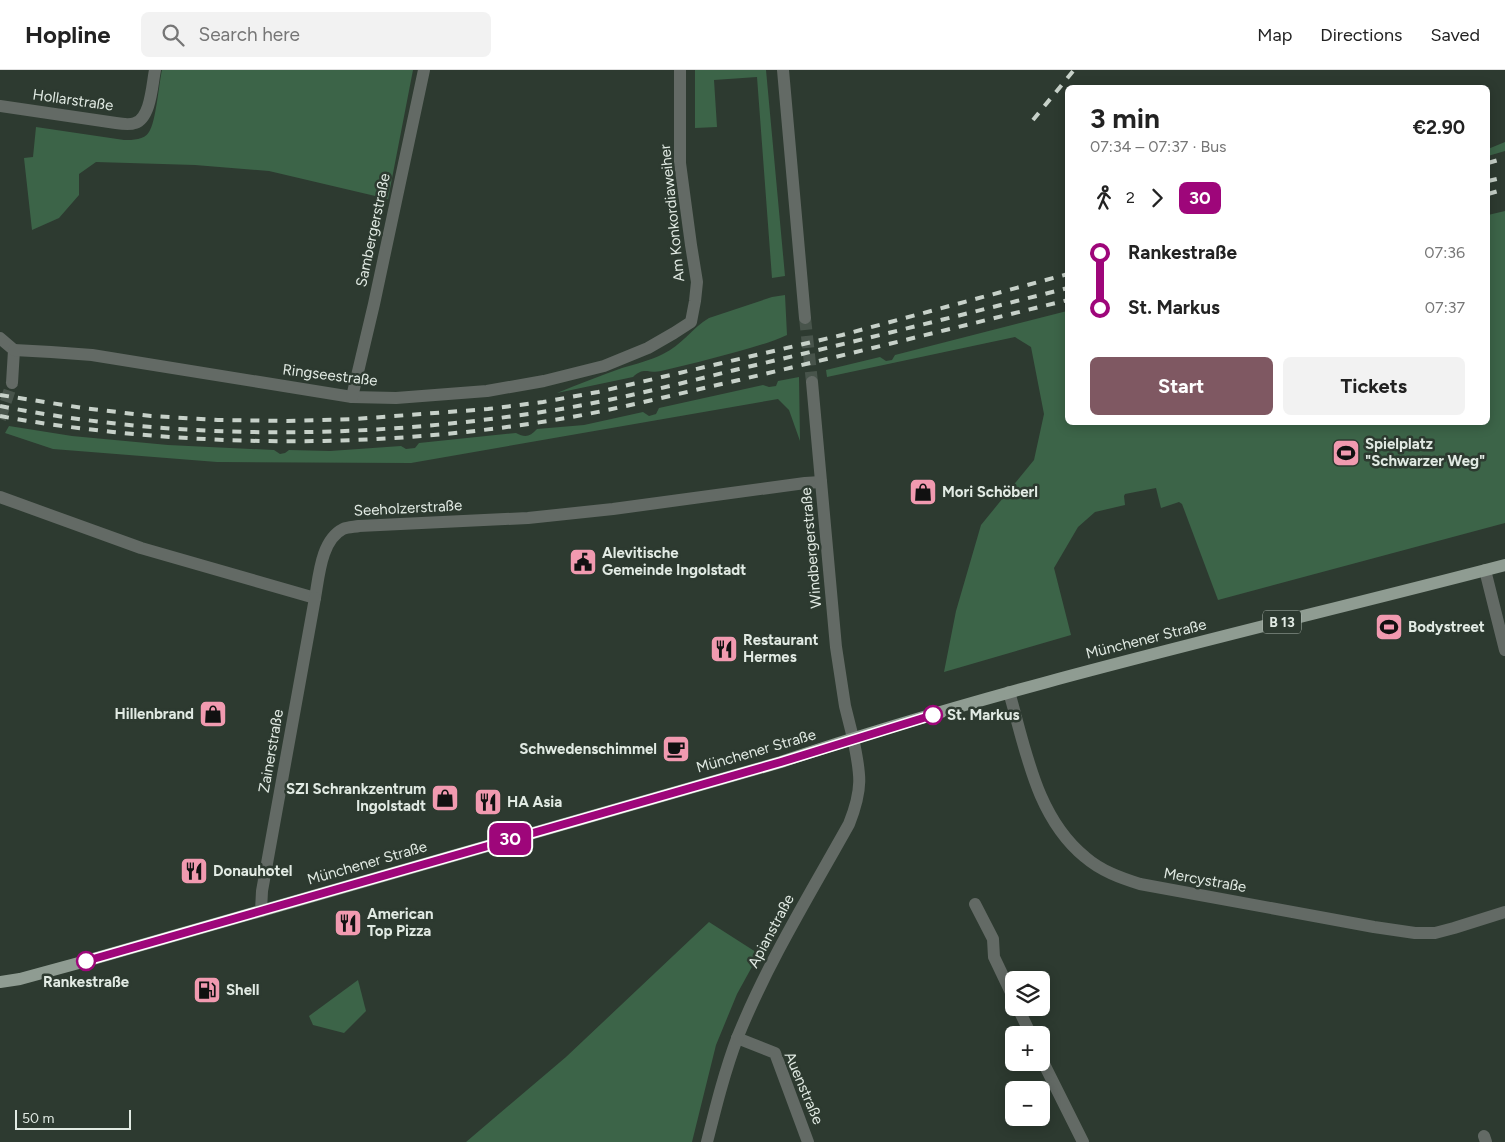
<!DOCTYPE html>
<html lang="en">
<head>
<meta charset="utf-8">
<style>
	body { margin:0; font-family:Figtree,sans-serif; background:#f2f2f2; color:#222; height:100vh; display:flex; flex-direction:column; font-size:19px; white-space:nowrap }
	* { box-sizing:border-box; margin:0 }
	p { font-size:16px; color:#767676 }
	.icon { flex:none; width:28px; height:28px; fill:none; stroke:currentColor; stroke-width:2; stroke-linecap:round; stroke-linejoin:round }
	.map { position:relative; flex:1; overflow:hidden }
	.side { position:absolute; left:1065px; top:15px; width:425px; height:340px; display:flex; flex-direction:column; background:#fff; border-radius:8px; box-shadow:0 2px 12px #0003 }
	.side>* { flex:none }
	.badge { padding:0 10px; border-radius:8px; font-size:18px; line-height:32px }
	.tools { position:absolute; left:1005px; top:901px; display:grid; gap:10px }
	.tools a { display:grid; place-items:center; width:45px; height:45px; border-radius:8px; background:#fff; box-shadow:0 2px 12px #0003; font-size:25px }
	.scale { position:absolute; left:15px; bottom:12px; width:116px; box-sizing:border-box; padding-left:5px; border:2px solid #e1eae3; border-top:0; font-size:14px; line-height:18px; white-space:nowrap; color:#e1eae3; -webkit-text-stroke:4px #2d3a30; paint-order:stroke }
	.map>.badge { position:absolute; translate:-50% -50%; box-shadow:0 0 0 2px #fff }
	.legs { display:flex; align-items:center; gap:8px; height:55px; padding:0 25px; font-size:16px }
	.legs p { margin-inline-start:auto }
	.head { display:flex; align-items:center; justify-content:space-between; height:85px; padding:0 25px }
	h1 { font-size:28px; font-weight:700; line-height:38px }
	.cta { display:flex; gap:10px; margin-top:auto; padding:10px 25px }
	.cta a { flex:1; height:58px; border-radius:8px; background:#7f5862; color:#fff; font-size:20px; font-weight:700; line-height:58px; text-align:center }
	.cta a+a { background:#f2f2f2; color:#222 }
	ul { padding:0 25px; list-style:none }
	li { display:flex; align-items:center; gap:18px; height:55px; font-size:19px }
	li i { display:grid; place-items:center; width:8px; height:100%; margin:0 6px; background:currentColor }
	li i::after { content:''; width:12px; height:12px; margin:-6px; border:4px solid; border-radius:50%; background:#fff }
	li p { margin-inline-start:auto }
	li:first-child i { background:linear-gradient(#0000 50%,currentColor 0) }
	li:last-child i { background:linear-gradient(currentColor 50%,#0000 0) }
	header { display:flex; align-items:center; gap:30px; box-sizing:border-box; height:70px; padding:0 25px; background:#fff; border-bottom:1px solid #e0e0e0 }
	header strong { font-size:24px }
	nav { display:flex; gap:28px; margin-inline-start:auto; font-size:18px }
	.search { width:350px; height:45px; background:#f2f2f2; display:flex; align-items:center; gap:12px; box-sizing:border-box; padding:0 18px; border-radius:8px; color:#767676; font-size:19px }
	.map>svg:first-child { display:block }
	.green { fill:#3c6448 }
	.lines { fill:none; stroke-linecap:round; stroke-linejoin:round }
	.minor-tunnel { stroke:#48544b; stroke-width:12; stroke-dasharray:12 6; stroke-linecap:butt }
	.tertiary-tunnel { stroke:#48544b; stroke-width:12; stroke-dasharray:12 6; stroke-linecap:butt }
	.minor { stroke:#636a65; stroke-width:12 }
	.tertiary { stroke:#636a65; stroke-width:12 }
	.primary { stroke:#8f9c92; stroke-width:12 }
	.rail { stroke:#c7d1c9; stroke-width:4; stroke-dasharray:9 9; stroke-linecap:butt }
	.line-1-casing { stroke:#fff; stroke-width:11 }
	.line-1 { stroke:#9e067a; stroke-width:8 }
	.stop-1-dot { fill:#fff; stroke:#9e067a; stroke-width:2.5 }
	.labels { text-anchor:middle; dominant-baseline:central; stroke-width:5; stroke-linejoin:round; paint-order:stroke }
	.shield { fill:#2d3a30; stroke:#abb5ad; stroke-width:1 }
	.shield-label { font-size:14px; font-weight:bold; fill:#e1eae3 }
	.street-label { font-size:15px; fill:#e1eae3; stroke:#2d3a30 }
	.poi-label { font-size:15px; font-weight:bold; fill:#e1eae3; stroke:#2d3a30; text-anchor:start }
	.stop-label { font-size:15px; font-weight:bold; fill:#e1eae3; stroke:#2d3a30; text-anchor:start }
</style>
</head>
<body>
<header>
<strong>Hopline</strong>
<div class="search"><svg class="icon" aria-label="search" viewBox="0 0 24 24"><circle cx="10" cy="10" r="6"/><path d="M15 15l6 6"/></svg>Search here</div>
<nav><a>Map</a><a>Directions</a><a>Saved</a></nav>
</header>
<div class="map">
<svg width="1505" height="1072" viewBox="0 0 1505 1072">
	<rect width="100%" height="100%" fill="#2d3a30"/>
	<!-- green -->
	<g class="green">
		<path d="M 162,0 L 413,0 L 388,129 L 269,101 L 195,95 L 96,92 L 79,104 L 79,125 L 59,148 L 32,160 L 24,88 L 33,87 L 36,57 L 124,70 C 133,70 144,70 149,62 C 156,52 159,13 162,0 Z"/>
		<path d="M 695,0 L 766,0 L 785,206 L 772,208 L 757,7 L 714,10 L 717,57 L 695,58 Z"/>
		<path d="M 1505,72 L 1505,81 L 1488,86 L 1488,79 Z"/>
		<path d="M 1505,141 L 1505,453 L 1218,530 L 1182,434 L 1179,432 L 1161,438 L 1156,418 L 1125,424 L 1124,426 L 1125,435 L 1095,442 L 1078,457 L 1054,498 L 1071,565 L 944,602 L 956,541 L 981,455 L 1034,390 L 1044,344 L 1031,277 L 1015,267 L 827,307 L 826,300 L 880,287 L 886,291 L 892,290 L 895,285 L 1067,241 L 1068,352 L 1488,352 L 1488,145 Z"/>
		<path d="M 785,225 L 787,265 C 770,273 753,277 736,282 C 711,289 686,295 661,301 C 649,304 644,296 633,307 L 557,323 C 578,314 600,306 622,298 C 636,294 651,290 663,284 C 682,275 692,258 709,248 L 772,227 Z"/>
		<path d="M 799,307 L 800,371 L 789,340 L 778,329 L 411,393 L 217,392 L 53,379 L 5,363 L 9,356 L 72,366 L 168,375 L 274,380 L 280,384 L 285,383 L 289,380 L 330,381 L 401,376 L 406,379 L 415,378 L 419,373 L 516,363 C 525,368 530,367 537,359 L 584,355 L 643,342 L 649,346 L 656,344 L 659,338 L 763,315 L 769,317 L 776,316 L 778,311 Z"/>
		<path d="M 709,852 L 759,884 L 737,924 L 716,975 L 692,1072 L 466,1072 L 566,987 Z"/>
		<path d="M 358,910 L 366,941 L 344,963 L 313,955 L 309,946 Z"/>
	</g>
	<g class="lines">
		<!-- minor-tunnel -->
		<path class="minor-tunnel" d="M 0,349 L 12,313"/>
		<!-- tertiary-tunnel -->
		<path class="tertiary-tunnel" d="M 805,248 L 812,312"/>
		<!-- minor -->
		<g class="minor">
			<path d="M 0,36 L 116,53 C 122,54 130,55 135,53 C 151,48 152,14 155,0"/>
			<path d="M 0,268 L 14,280 L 12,313"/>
			<path d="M 14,280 L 51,282 L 92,285 L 352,327 L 396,328 L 487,321 L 544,311 L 604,296 L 648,278 L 674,263 L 691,252 L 695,231 L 697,212 L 691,175 L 680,93 L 680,0"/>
			<path d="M 352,327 L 374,234 L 424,0"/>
			<path d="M 0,427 L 141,478 L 315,528 C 319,506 321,470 343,459 C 348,457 354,457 359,456 L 528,448 L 613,439 L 805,413 L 821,412"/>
			<path d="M 1485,500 L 1505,580"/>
			<path d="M 1009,622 C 1026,680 1036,747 1085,787 C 1101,801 1121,808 1140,814 L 1374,857 L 1415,863 L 1435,863 L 1454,858 L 1505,842"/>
			<path d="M 975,834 L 993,869 L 994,887 L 1014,929"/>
			<path d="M 261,841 L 262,821 L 315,528"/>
			<path d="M 1018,938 L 1031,965"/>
			<path d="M 737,968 L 775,983 L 808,1072"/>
			<path d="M 1041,988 L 1083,1072"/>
			<path d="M 1484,1066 L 1486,1072"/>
			<path d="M 707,1072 C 716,1036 725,1000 738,966 C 768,892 810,824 849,754 C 863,719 861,705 853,668"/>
		</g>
		<!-- tertiary -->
		<g class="tertiary">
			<path d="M 783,0 L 805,248"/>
			<path d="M 812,312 L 836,577 L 845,636 L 853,668"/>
		</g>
		<!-- primary -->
		<path class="primary" d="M 0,912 L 20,909 L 86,891 L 781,692 C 1018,612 1263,558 1505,495"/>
		<!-- rail -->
		<g class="rail">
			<path d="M 1033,50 L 1074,0"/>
			<path d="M 1488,93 L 1505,88"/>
			<path d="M 1488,111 L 1505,107"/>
			<path d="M 1488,124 L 1505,119"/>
			<path d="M 0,325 L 83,338 L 151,346 L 218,350 L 287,351 L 355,349 L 488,339 L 543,332 L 598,322 L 842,265 L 1068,204"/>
			<path d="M 0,336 C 178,371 363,369 542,342 C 609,332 674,315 739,299 C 849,273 958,246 1068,218"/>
			<path d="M 0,346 C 37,353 75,358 113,362 C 258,377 404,374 548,351 C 612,341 676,324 739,310 C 849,284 958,257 1068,230"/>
		</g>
	</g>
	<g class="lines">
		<!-- line-1 casing -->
		<g class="line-1-casing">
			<path id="line-1" d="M 86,891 L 781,692 L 933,645"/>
		</g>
		<!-- line-1 -->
		<use href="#line-1" class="line-1"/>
	</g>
	<!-- icons -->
	<defs>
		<g id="stadium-square" transform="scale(1.4375)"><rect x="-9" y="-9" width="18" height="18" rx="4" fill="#f19ab0" stroke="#2d3a30"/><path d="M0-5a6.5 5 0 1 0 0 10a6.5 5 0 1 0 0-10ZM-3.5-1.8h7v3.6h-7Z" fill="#111"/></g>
		<g id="shop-square" transform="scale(1.4375)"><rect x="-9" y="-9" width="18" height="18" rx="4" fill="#f19ab0" stroke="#2d3a30"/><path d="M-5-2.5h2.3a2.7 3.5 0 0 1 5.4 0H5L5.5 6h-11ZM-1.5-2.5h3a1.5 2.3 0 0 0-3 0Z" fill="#111"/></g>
		<g id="civic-square" transform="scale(1.4375)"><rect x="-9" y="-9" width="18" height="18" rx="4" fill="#f19ab0" stroke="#2d3a30"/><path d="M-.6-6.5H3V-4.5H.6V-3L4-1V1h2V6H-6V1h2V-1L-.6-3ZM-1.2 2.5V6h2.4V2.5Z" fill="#111"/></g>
		<g id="restaurant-square" transform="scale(1.4375)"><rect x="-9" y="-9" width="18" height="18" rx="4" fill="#f19ab0" stroke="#2d3a30"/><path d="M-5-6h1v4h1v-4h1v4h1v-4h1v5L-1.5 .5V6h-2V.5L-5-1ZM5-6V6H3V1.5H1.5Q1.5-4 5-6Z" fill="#111"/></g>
		<g id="cafe-square" transform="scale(1.4375)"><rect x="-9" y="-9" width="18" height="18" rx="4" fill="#f19ab0" stroke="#2d3a30"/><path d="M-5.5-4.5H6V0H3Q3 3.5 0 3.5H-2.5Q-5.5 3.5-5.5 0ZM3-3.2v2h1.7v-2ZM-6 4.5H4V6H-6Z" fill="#111"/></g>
		<g id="fuel-square" transform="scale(1.4375)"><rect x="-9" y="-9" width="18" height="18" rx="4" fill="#f19ab0" stroke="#2d3a30"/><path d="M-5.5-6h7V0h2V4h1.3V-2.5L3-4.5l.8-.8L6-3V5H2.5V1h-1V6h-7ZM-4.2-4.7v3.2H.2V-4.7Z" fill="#111"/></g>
	</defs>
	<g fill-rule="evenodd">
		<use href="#stadium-square" x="1346" y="383"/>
		<use href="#shop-square" x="923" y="422"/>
		<use href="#civic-square" x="583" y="492"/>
		<use href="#stadium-square" x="1389" y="557"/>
		<use href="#restaurant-square" x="724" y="579"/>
		<use href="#shop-square" x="213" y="644"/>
		<use href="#cafe-square" x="676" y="679"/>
		<use href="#shop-square" x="445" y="728"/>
		<use href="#restaurant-square" x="488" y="732"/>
		<use href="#restaurant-square" x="194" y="801"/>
		<use href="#restaurant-square" x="348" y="853"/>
		<use href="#fuel-square" x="207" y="920"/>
	</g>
	<!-- markers -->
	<g class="stop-1-dot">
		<circle cx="933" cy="645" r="9"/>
		<circle cx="86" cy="891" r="9"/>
	</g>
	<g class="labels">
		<!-- shield labels -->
		<rect class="shield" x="1263" y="540.5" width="38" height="23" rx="4"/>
		<g class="shield-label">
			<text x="1282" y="552">B 13</text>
		</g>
		<!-- street labels -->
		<g class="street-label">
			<text transform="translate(73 30) rotate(8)">Hollarstraße</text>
			<text transform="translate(672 143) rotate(-96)">Am Konkordiaweiher</text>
			<text transform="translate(373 160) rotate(-78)">Sambergerstraße</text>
			<text transform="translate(330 305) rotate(7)">Ringseestraße</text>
			<text transform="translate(408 438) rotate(-3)">Seeholzerstraße</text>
			<text transform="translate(811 478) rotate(-95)">Windbergerstraße</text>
			<text transform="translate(1146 569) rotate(-14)">Münchener Straße</text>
			<text transform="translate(271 681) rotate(-80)">Zainerstraße</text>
			<text transform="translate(756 681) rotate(-16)">Münchener Straße</text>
			<text transform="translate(367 793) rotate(-16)">Münchener Straße</text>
			<text transform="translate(1205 810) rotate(10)">Mercystraße</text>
			<text transform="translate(771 861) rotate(-62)">Apianstraße</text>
			<text transform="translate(804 1018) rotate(67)">Auenstraße</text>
		</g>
		<!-- poi labels -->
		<g class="poi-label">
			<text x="1365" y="374">Spielplatz<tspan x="1365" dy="17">"Schwarzer Weg"</tspan></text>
			<text x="942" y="422">Mori Schöberl</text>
			<text x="602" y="483">Alevitische<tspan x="602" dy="17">Gemeinde Ingolstadt</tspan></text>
			<text x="1408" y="557">Bodystreet</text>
			<text x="743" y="570">Restaurant<tspan x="743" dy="17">Hermes</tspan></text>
			<text x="194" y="644" text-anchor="end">Hillenbrand</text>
			<text x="657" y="679" text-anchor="end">Schwedenschimmel</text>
			<text x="426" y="719" text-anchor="end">SZI Schrankzentrum<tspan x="426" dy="17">Ingolstadt</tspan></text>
			<text x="507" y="732">HA Asia</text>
			<text x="213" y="801">Donauhotel</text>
			<text x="367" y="844">American<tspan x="367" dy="17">Top Pizza</tspan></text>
			<text x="226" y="920">Shell</text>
		</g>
		<!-- stop labels -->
		<g class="stop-label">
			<text x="947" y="645">St. Markus</text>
			<text x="86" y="912" text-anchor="middle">Rankestraße</text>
		</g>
	</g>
</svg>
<div class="tools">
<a><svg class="icon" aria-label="layers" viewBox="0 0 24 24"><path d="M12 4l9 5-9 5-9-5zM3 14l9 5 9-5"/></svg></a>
<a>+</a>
<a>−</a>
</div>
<div class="scale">50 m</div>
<b class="badge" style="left:510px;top:769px;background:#9e067a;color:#fff">30</b>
<section class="side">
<div class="head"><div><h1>3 min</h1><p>07:34 – 07:37 · Bus</p></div><b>€2.90</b></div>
<div class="legs"><svg class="icon" aria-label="walk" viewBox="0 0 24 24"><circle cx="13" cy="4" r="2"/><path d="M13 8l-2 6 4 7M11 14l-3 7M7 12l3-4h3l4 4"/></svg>2<svg class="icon" aria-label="forward" viewBox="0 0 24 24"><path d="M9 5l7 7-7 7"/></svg><b class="badge" style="background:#9e067a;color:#fff">30</b></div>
<ul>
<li><i style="color:#9e067a"></i><b>Rankestraße</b><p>07:36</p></li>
<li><i style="color:#9e067a"></i><b>St. Markus</b><p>07:37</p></li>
</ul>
<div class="cta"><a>Start</a><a>Tickets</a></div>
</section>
</div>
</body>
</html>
